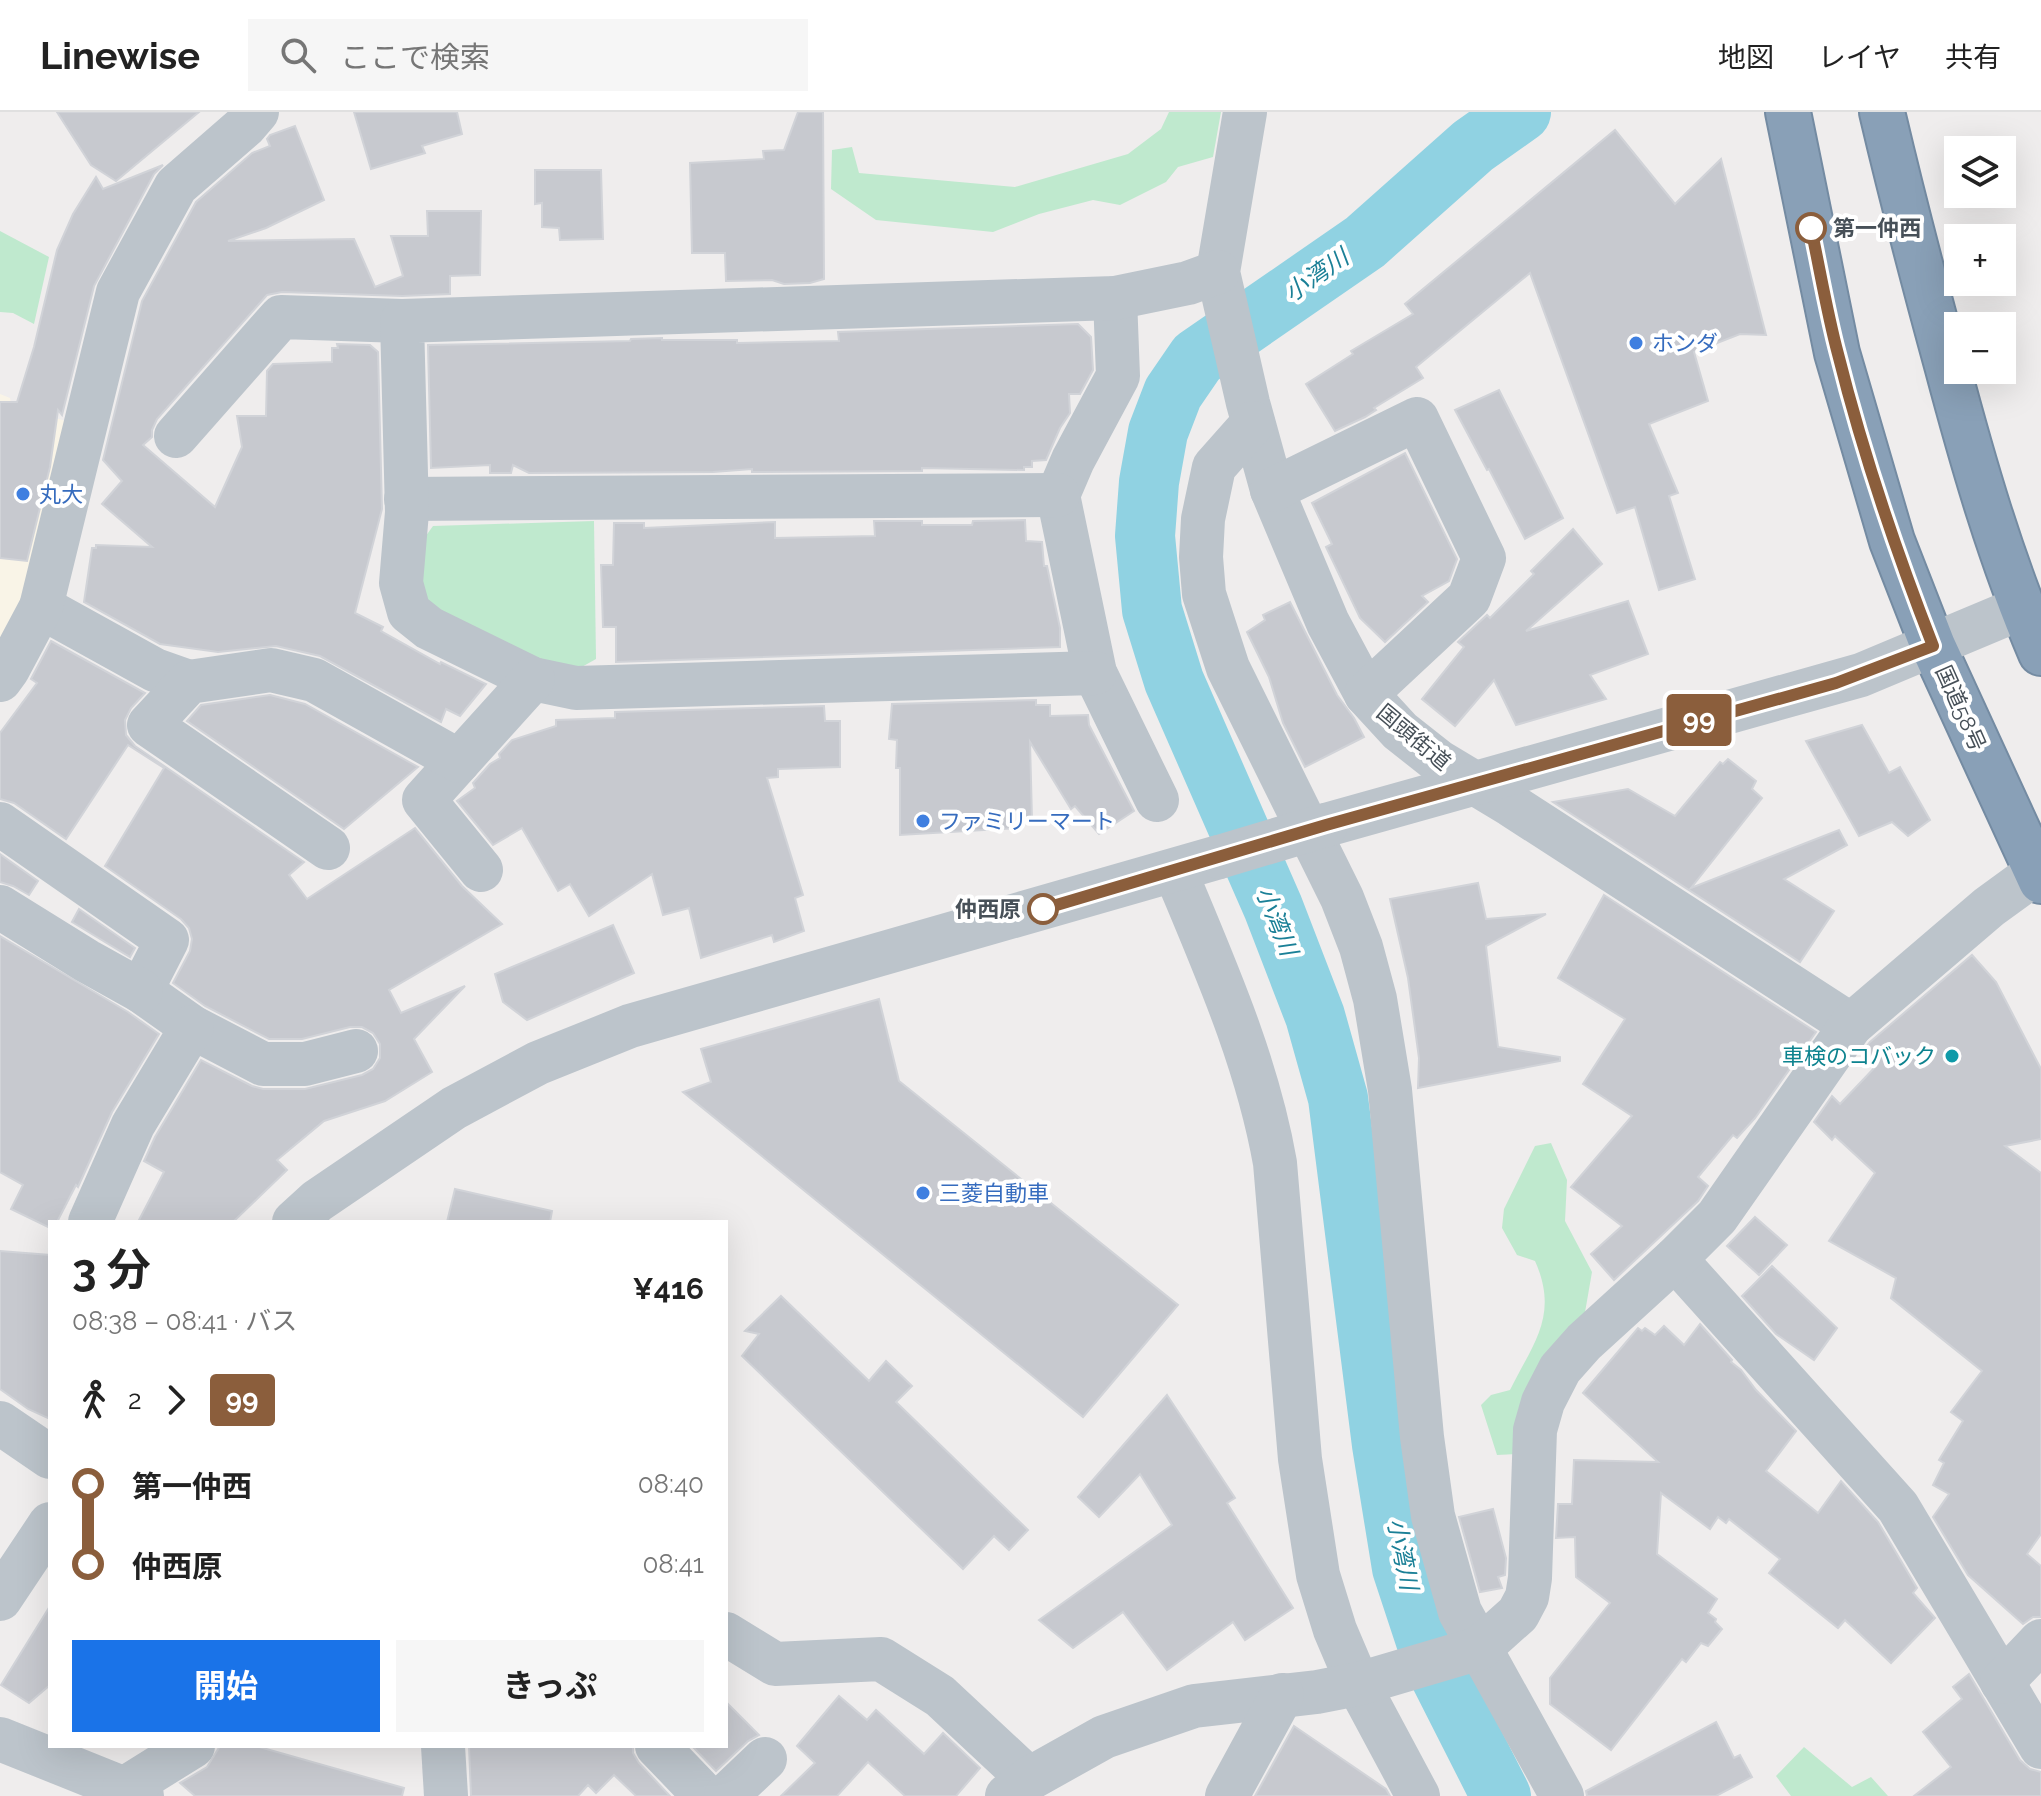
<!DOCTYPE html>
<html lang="ja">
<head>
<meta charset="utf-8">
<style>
	body { margin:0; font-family:Raleway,"Noto Sans JP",sans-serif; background:#f6f6f6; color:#222; height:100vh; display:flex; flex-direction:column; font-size:30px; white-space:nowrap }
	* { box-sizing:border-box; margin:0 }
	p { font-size:26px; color:#767676 }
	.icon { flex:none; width:44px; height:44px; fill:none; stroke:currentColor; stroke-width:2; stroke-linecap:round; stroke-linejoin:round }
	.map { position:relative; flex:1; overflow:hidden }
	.sheet { position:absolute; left:48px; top:1108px; width:680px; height:528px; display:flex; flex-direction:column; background:#fff; border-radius:0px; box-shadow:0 8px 32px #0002 }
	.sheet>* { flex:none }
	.badge { padding:0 16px; border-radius:6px; font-size:28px; line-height:52px }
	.fabs { position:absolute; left:1944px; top:24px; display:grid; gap:16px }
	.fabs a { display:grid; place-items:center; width:72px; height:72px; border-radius:0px; background:#fff; box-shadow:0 8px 32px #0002; font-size:40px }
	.map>.badge { position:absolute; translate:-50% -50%; box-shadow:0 0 0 4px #fff }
	.legs { display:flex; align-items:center; gap:12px; height:88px; padding:0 24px; font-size:26px }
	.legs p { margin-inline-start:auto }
	.head { display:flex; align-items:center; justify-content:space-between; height:136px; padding:0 24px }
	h1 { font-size:44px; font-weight:700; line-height:60px }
	.button { display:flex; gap:16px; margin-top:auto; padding:16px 24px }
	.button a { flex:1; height:92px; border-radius:0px; background:#1a73e8; color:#fff; font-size:32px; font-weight:700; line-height:92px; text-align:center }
	.button a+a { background:#f6f6f6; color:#222 }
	ul { padding:0 24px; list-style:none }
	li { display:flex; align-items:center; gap:28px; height:80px; font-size:30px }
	li i { display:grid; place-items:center; width:12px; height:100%; margin:0 10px; background:currentColor }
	li i::after { content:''; width:20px; height:20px; margin:-10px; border:6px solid; border-radius:50%; background:#fff }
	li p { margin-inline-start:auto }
	li:first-child i { background:linear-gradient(#0000 50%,currentColor 0) }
	li:last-child i { background:linear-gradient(currentColor 50%,#0000 0) }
	header { display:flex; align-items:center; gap:48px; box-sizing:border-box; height:112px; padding:0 40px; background:#fff; border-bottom:2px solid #e0e0e0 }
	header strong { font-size:38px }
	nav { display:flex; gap:44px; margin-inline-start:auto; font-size:28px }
	.search { width:560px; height:72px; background:#f6f6f6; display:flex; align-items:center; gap:20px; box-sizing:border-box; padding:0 28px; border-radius:0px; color:#767676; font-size:30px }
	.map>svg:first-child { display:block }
	.commercial { fill:#f9f4e7 }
	.green { fill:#bfe9ce }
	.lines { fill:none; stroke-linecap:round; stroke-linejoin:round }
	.river { stroke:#90d2e2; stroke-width:60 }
	.building { fill:#c7c9cf; stroke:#d1d3d8; stroke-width:2 }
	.highway-casing { stroke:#748ba2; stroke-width:48 }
	.minor { stroke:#bcc4cb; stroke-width:44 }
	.highway { stroke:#89a0b7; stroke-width:44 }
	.minor-bridge { stroke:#bcc4cb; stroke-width:44 }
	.line-1-casing { stroke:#fff; stroke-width:18 }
	.line-1 { stroke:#8b5e3c; stroke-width:12 }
	.stop-1-dot { fill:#fff; stroke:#8b5e3c; stroke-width:4 }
	.shop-dot { fill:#3f7fe0; stroke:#fff; stroke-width:3 }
	.culture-dot { fill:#0f9aa8; stroke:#fff; stroke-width:3 }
	.labels { text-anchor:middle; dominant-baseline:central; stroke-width:8; stroke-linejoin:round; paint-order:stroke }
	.stop-label { font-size:22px; font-weight:bold; fill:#475058; stroke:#fff; text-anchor:start }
	.shop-label { font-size:22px; fill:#366cbe; stroke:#fff; text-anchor:start }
	.street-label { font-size:22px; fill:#475058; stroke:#fff }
	.culture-label { font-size:22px; fill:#0d838f; stroke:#fff; text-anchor:end }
	.water-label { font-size:24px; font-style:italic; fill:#1b8097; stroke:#fff }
</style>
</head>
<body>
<header>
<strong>Linewise</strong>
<div class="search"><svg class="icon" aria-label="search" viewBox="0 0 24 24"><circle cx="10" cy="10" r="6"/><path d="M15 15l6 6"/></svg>ここで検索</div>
<nav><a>地図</a><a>レイヤ</a><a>共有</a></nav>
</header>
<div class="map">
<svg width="2041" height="1684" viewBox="0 0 2041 1684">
	<rect width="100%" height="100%" fill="#efeded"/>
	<!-- commercial -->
	<path class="commercial" d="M 0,282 L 10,286 L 11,292 L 75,312 L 0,557 Z"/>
	<!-- green -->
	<g class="green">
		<path d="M 1169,0 L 1221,0 L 1213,45 L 1178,55 L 1166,70 L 1120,93 L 1093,88 L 1039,102 L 993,120 L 876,108 L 831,77 L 832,38 L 852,35 L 859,61 L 1015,75 L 1128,42 L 1161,17 Z"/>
		<path d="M 0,119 L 49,145 L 34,212 L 13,201 L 0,200 Z"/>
		<path d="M 594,409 L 596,547 L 571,561 L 433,498 L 419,480 L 420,432 L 433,414 Z"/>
		<path d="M 1551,1031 L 1567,1068 L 1565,1109 L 1592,1160 L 1584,1206 L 1546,1247 L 1518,1298 L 1517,1342 L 1497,1343 L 1481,1293 L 1491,1283 L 1510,1278 C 1534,1230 1559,1203 1535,1149 L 1517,1143 L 1502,1116 L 1504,1097 L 1535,1034 Z"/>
		<path d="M 1804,1635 L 1852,1675 L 1871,1665 L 1888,1684 L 1791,1684 L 1776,1664 Z"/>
	</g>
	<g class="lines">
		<!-- river -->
		<path class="river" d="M 1501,1684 L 1433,1550 L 1402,1456 L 1382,1333 L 1338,986 L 1315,904 L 1273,795 L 1174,569 L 1152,498 L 1145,424 L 1149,370 L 1158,320 L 1173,281 L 1197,246 L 1365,130 L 1473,34 L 1521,0"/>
	</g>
	<!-- building -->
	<g class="building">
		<path d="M 57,0 L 199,0 L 116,69 L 91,53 Z"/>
		<path d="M 354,0 L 457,0 L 462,22 L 422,34 L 425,41 L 371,57 Z"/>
		<path d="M 798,0 L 823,0 L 824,167 L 810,171 L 784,172 L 772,168 L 726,169 L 725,141 L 692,141 L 690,51 L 764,47 L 763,39 L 784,38 Z"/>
		<path d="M 295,14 L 324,88 L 266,116 L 228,129 L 354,127 L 375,175 L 403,164 L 391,124 L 428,124 L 427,99 L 481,99 L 480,163 L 450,164 L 450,182 L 402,184 L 282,180 L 267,183 L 157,307 L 152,318 L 152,325 L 143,333 L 215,395 L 242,335 L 237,304 L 266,304 L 267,259 L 273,252 L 332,250 L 332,236 L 338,236 L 337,232 L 370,233 L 378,240 L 382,397 L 355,501 L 383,515 L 381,519 L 440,552 L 441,550 L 486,572 L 460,604 L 446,597 L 441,610 L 320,544 L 276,534 L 218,540 L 160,532 L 84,490 L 92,436 L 96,436 L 96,433 L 152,435 L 102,392 L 122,369 L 103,348 L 142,189 L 196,90 L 252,41 L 270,34 L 267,27 L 270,23 Z"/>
		<path d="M 1615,18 L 1675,92 L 1721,47 L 1766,223 L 1740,222 L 1694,240 L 1708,289 L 1649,312 L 1678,381 L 1669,384 L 1695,467 L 1659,478 L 1635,395 L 1617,401 L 1530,161 L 1416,255 L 1423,266 L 1374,296 L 1376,298 L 1365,305 L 1335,319 L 1306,272 L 1353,242 L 1351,239 L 1413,202 L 1405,192 Z"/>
		<path d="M 163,53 L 154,62 L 94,174 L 62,303 L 58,298 L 50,355 L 27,449 L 0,446 L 0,290 L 17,290 L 34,235 L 57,138 L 73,102 L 96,65 L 103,77 Z"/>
		<path d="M 535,58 L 601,58 L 603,127 L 560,128 L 559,116 L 542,115 L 542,91 L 535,92 Z"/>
		<path d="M 1078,212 L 1091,225 L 1093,258 L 1080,282 L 1069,282 L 1070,301 L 1060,316 L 1046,348 L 1032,349 L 1032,355 L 1024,355 L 1024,358 L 922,356 L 922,359 L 752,360 L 752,357 L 713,360 L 529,361 L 513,353 L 511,361 L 490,361 L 490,353 L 431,356 L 428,233 L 630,229 L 631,227 L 662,226 L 662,228 L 737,228 L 737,231 L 839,229 L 838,220 Z"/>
		<path d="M 1499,278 L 1563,406 L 1525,427 L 1489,357 L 1487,358 L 1455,298 Z"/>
		<path d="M 1405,341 L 1457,447 L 1449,469 L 1422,484 L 1428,490 L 1385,530 L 1360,506 L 1326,435 L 1332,432 L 1312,391 Z"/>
		<path d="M 1025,408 L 1026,429 L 1042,430 L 1044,454 L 1047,454 L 1060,516 L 1060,535 L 616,550 L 616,515 L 603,515 L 601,453 L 613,453 L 614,411 L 644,411 L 644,416 L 775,410 L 775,426 L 875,424 L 874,409 L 922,409 L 922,413 L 972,413 L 973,409 Z"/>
		<path d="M 1573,417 L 1602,452 L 1526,519 L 1628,489 L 1648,542 L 1590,563 L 1606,587 L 1516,613 L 1494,568 L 1455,614 L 1422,587 L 1464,535 L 1458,530 L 1487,503 L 1490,506 L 1534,462 L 1531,459 Z"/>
		<path d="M 1290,490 L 1337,583 L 1354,606 L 1364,625 L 1305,655 L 1283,611 L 1269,565 L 1247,520 L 1265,508 L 1263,503 Z"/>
		<path d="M 51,529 L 145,581 L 131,596 L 125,608 L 126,623 L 135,634 L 304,750 L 289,763 L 307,787 L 415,716 L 462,774 L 502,812 L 389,878 L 401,901 L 465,874 L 414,927 L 432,960 L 385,989 L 324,1009 L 277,1048 L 287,1058 L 233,1110 L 138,1110 L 164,1060 L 144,1049 L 155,1025 L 201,948 L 252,974 L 263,977 L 305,977 L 362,963 L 373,957 L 380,946 L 380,932 L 373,921 L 362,915 L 350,915 L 302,927 L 269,927 L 205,894 L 173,871 L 190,839 L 192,827 L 189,816 L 181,807 L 105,754 L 164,656 L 128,633 L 66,727 L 14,691 L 0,687 L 0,621 L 37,571 L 31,567 Z"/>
		<path d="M 270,583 L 305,592 L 418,655 L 344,717 L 187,609 L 201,593 Z"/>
		<path d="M 1036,588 L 1036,593 L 1050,593 L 1050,604 L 1088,603 L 1089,613 L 1134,699 L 1099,722 L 1075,694 L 1071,697 L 1030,630 L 1032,707 L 1021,707 L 1020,716 L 900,723 L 900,656 L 896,656 L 897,628 L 889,627 L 892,592 Z"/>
		<path d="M 824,594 L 825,609 L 840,609 L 840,655 L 778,657 L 778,665 L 767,666 L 803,783 L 795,786 L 804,819 L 774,830 L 772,823 L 701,846 L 689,796 L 663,803 L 652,762 L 589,804 L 570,772 L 558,779 L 522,716 L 493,733 L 457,689 L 475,676 L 473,671 L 490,652 L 500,646 L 499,642 L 512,628 L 556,614 L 556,608 L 615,606 L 615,600 Z"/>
		<path d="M 1862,613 L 1889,661 L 1900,655 L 1930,708 L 1908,724 L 1892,710 L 1859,724 L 1806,629 Z"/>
		<path d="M 1728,647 L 1756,669 L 1752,677 L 1762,686 L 1691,776 L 1839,718 L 1847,733 L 1784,767 L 1834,799 L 1800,850 L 1553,690 L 1628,677 L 1675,704 L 1720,650 L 1723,652 Z"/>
		<path d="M 0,742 L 38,769 L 29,783 L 13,774 L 0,770 Z"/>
		<path d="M 1478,771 L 1486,807 L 1546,802 L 1486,834 L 1498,935 L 1560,945 L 1560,949 L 1418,976 L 1419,946 L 1408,866 L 1390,787 Z"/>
		<path d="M 1604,783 L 1816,920 L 1755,1006 L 1737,1026 L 1733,1023 L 1698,1065 L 1708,1074 L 1698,1089 L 1614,1168 L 1591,1142 L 1622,1114 L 1571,1075 L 1632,1004 L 1583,972 L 1625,907 L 1558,866 Z"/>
		<path d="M 79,797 L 135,836 L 130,845 L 72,810 Z"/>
		<path d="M 613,813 L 634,861 L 527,908 L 503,890 L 495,862 Z"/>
		<path d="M 0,824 L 128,900 L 159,922 L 112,1000 L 78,1075 L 76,1073 L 57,1110 L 50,1110 L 50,1116 L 11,1097 L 23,1073 L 0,1060 Z"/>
		<path d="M 1972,843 L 1996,870 L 2041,957 L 2041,1027 L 2005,1034 L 2041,1061 L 2041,1422 L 2027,1442 L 2041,1454 L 2041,1505 L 2033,1505 L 2023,1512 L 1968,1463 L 1933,1405 L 1949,1382 L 1933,1373 L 1944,1351 L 1939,1348 L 1963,1309 L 1951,1300 L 1982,1259 L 1891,1186 L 1896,1166 L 1829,1129 L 1875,1061 L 1835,1024 L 1832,1028 L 1814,1010 L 1832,984 L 1840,992 L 1878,952 L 1863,939 L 1870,930 Z"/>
		<path d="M 879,887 L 899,969 L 1178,1193 L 1083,1305 L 683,980 L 711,970 L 701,937 Z"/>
		<path d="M 455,1077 L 552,1099 L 550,1110 L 447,1110 Z"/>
		<path d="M 1755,1105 L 1787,1133 L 1759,1163 L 1727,1134 Z"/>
		<path d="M 0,1139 L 50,1143 L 50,1307 L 28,1297 L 0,1277 Z"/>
		<path d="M 1772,1154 L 1837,1216 L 1814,1248 L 1776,1222 L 1742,1184 Z"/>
		<path d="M 781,1184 L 869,1269 L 886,1249 L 912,1274 L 896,1290 L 1028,1418 L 1009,1438 L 994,1424 L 963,1457 L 742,1244 L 759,1222 L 745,1219 Z"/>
		<path d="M 1700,1212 L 1732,1248 L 1731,1250 L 1741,1258 L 1756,1278 L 1796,1319 L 1766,1359 L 1818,1401 L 1841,1369 L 1878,1410 L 1917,1476 L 1913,1481 L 1935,1506 L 1891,1551 L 1845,1508 L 1838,1516 L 1769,1461 L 1780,1447 L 1729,1407 L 1726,1411 L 1718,1405 L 1710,1417 L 1661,1381 L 1657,1442 L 1717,1487 L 1708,1501 L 1716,1507 L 1715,1510 L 1722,1517 L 1708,1534 L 1701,1531 L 1686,1550 L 1682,1547 L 1611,1638 L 1550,1592 L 1550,1566 L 1610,1491 L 1576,1465 L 1575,1425 L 1556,1426 L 1558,1392 L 1572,1392 L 1574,1348 L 1658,1350 L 1583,1281 L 1638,1216 L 1642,1219 L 1645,1216 L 1655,1223 L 1664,1214 L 1684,1233 Z"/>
		<path d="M 1167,1283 L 1235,1386 L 1227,1391 L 1293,1496 L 1245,1528 L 1233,1510 L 1167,1558 L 1123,1500 L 1073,1536 L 1039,1508 L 1172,1413 L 1140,1362 L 1099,1405 L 1078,1385 Z"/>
		<path d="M 1493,1397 L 1506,1446 L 1505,1463 L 1498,1465 L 1502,1476 L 1480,1480 L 1459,1405 Z"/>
		<path d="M 50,1494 L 50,1573 L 29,1591 L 1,1573 Z"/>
		<path d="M 1969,1562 L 2020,1648 L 2030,1657 L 2041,1660 L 2041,1684 L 1914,1684 L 1951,1655 L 1923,1620 L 1962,1587 L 1953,1575 Z"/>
		<path d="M 839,1584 L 867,1608 L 876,1598 L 924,1642 L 943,1621 L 980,1656 L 956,1684 L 905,1684 L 868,1650 L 837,1684 L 781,1684 L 815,1651 L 797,1634 Z"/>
		<path d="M 726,1590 L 759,1623 L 748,1629 L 716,1659 L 692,1634 L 726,1634 Z"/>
		<path d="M 1716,1610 L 1734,1646 L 1740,1643 L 1752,1665 L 1716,1684 L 1587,1684 L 1586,1679 Z"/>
		<path d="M 1294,1614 L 1386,1677 L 1390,1684 L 1255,1684 Z"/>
		<path d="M 220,1634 L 256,1634 L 404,1676 L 402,1684 L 195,1684 L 180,1671 L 207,1655 Z"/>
		<path d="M 469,1634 L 633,1634 L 633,1641 L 639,1651 L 670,1684 L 636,1684 L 614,1663 L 596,1681 L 588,1673 L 578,1684 L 471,1684 Z"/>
	</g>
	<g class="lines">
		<!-- highway casing -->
		<g class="highway-casing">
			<g id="highway">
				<path d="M 1788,0 L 1837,241 L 1892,429 L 1933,534 L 2041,769"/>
				<path d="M 1882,0 C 1902,85 1924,169 1947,253 C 1973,351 2001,448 2041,541"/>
			</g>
		</g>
		<!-- minor -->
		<g class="minor">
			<path d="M 1245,0 L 1218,160 L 1248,291 L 1272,378 L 1328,511 L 1366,582 L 1400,619 L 1438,649 L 1511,693 L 1851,913"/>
			<path d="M 1115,186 L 1118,264 L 1073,348 L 1058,383 L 1095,561 L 1157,688"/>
			<path d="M 1253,311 L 1214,355 L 1203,407 L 1201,445 L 1204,482 L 1228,556 L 1342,786 L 1361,835 L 1375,887 L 1390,978 L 1422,1325 L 1433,1404 L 1460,1500 L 1562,1684"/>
			<path d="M 176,324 L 281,205 L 402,209"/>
			<path d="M 1272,378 L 1417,307 L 1484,446 L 1469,486 L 1366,582"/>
			<path d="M 406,387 L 1058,383"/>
			<path d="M 41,495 L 155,558 L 189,570"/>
			<path d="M 1095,561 L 576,576 L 533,567 L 429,516 L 409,500 L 401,471 L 407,400 L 402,209 L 1115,186 L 1188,171 L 1218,160"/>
			<path d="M 0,568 L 8,557 L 41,495 L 118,180 L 176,74 L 245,14 L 257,0"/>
			<path d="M 459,649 L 424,688 L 481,758"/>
			<path d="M 0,712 L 167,828 L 141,879 L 192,915 L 263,952 L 305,952 L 356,939"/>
			<path d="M 1326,713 L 1861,563 L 2021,496"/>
			<path d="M 328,736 L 149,613 L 189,570 L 271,558 L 314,568 L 459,649 L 533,567"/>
			<path d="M 1175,759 C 1215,855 1257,949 1275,1051 L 1300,1347 L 1318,1463 L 1335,1518 L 1358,1572 L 1418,1684"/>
			<path d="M 0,795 L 87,849 L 141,879"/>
			<path d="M 90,1110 L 133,1013 L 192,915"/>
			<path d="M 294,1110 L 317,1089 L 454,996 L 538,951 L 630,914 L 1219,745"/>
			<path d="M 1675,1147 L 1898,1395 L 2041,1635"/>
			<path d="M 0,1311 L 50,1345"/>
			<path d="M 0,1487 L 50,1412"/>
			<path d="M 726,1522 L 775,1552 L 881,1547 L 940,1584 L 1029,1667"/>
			<path d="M 2002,1570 L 2041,1529"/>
			<path d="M 0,1627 L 142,1684"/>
			<path d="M 443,1634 L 446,1684"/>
			<path d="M 657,1634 L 705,1684"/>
			<path d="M 124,1677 L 193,1634"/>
			<path d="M 726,1684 L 765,1647"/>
			<path d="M 1007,1684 L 1029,1667 L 1104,1625 L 1194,1594 L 1317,1580 L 1358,1572 L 1480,1536 L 1518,1502 L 1527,1485 L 1530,1466 L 1535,1318 L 1543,1290 L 1560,1257 L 1584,1230 L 1675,1147 L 1717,1105 L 1851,913 L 1989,795 L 2037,760"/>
			<path d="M 1227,1684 L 1282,1583"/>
		</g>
		<!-- highway -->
		<use href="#highway" class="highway"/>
		<!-- minor-bridge -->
		<path class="minor-bridge" d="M 1219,745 L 1326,713"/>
	</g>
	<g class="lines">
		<!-- line-1 casing -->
		<g class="line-1-casing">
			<path id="line-1" d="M 1043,797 L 1326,713 L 1836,571 L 1933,534 C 1896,439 1863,342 1838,242 C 1827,201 1820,158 1811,116"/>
		</g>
		<!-- line-1 -->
		<use href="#line-1" class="line-1"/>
	</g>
	<!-- markers -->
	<g class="stop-1-dot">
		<circle cx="1811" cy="116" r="14"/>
		<circle cx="1043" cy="797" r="14"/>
	</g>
	<g class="shop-dot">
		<circle cx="1636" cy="231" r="8"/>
		<circle cx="23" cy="382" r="8"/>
		<circle cx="923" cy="709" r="8"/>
		<circle cx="923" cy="1081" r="8"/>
	</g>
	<circle class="culture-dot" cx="1952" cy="944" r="8"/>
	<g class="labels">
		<!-- stop labels -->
		<g class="stop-label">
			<text x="1833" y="116">第一仲西</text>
			<text x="1021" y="797" text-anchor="end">仲西原</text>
		</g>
		<!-- shop labels -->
		<g class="shop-label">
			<text x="1652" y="231">ホンダ</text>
			<text x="39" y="382">丸大</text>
			<text x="939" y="709">ファミリーマート</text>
			<text x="939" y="1081">三菱自動車</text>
		</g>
		<!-- street labels -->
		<g class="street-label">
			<text transform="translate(1961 596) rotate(66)">国道58号</text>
			<text transform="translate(1414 625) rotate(40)">国頭街道</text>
		</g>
		<!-- culture labels -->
		<g class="culture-label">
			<text x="1936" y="944">車検のコバック</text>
		</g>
		<!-- water labels -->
		<g class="water-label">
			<text transform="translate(1316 163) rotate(-35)">小湾川</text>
			<text transform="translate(1277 809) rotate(68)">小湾川</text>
			<text transform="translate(1403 1442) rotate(79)">小湾川</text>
		</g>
	</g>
</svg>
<div class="fabs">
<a><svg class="icon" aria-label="layers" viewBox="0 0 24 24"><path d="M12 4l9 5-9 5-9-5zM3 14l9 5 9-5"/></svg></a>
<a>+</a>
<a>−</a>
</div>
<b class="badge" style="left:1699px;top:608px;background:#8b5e3c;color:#fff">99</b>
<section class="sheet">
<div class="head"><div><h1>3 分</h1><p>08:38 – 08:41 · バス</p></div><b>¥416</b></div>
<div class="legs"><svg class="icon" aria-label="walk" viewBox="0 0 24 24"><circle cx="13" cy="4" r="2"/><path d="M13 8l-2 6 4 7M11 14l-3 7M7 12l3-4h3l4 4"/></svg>2<svg class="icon" aria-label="forward" viewBox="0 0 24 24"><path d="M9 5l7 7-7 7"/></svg><b class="badge" style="background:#8b5e3c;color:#fff">99</b></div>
<ul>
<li><i style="color:#8b5e3c"></i><b>第一仲西</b><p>08:40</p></li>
<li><i style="color:#8b5e3c"></i><b>仲西原</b><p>08:41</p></li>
</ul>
<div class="button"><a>開始</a><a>きっぷ</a></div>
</section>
</div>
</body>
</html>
